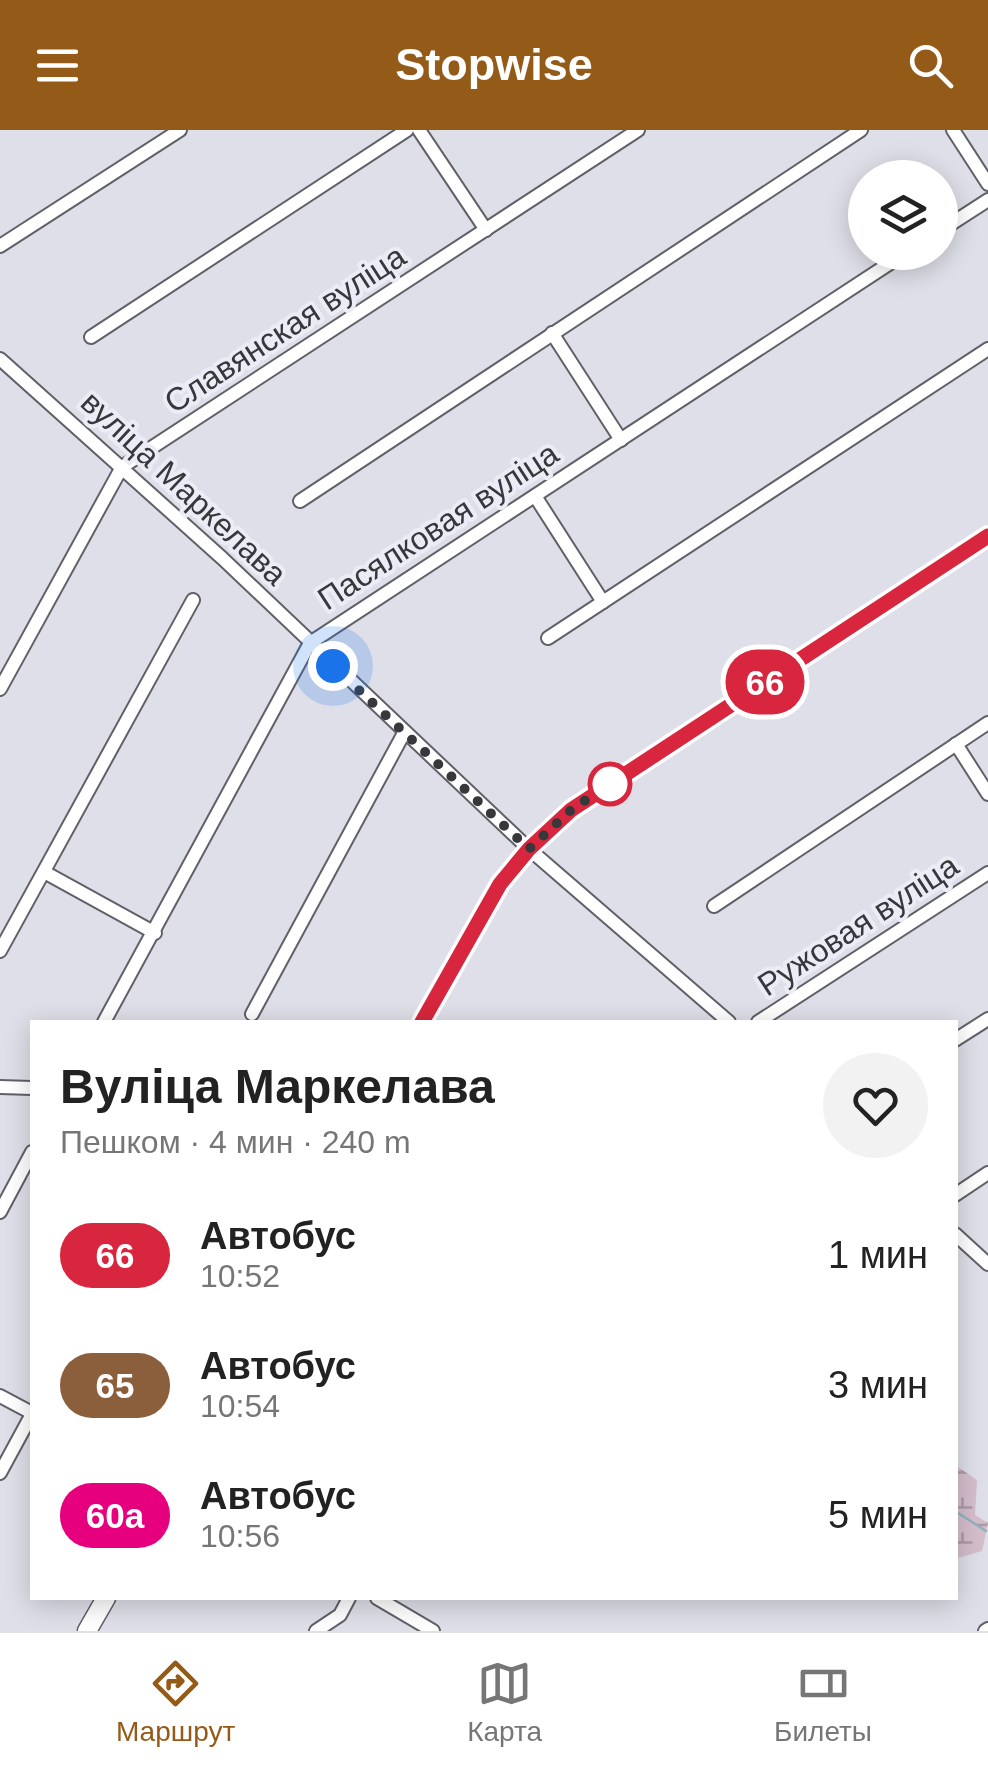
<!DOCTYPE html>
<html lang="ru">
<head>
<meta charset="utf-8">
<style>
	body { margin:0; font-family:Helvetica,sans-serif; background:#f2f2f2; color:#222; height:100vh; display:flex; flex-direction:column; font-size:38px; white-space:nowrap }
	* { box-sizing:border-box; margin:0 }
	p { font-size:32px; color:#767676 }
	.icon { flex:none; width:55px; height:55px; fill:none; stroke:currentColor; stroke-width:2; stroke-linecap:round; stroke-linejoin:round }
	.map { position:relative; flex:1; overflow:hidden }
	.drawer { position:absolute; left:30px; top:890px; width:928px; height:580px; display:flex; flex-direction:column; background:#fff; border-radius:0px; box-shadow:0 5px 25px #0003 }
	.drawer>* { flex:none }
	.badge { padding:0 20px; border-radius:32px; font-size:35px; line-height:65px }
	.controls { position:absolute; left:848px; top:30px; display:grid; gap:20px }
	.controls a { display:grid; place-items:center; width:110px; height:110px; border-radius:50%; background:#fff; box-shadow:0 5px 25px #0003; font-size:50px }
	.you { position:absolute; width:50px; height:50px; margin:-25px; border:8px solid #fff; border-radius:50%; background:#1a73e8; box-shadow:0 0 0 15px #1a73e833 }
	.map>.badge { position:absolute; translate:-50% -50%; box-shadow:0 0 0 5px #fff }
	.round { display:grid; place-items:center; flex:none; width:105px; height:105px; border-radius:52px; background:#f2f2f2 }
	.head { display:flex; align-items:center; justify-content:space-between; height:170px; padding:0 30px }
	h1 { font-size:48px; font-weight:700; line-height:75px }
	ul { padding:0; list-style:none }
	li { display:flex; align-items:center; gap:30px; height:130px; padding:0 30px }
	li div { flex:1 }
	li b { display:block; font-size:38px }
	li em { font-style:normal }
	li .badge { min-width:110px; font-weight:700; text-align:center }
	header { display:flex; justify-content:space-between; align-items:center; height:130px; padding:0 30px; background:#945b18; color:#fff; font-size:45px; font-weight:700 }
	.menu { display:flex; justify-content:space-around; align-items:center; height:140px; border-top:2px solid #e0e0e0; background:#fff; font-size:28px; color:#767676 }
	.menu a { display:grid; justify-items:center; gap:5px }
	.menu .on { color:#945b18 }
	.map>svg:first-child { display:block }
	.wetland { fill:url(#wetland-marsh) }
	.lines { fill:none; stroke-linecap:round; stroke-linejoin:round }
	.stream { stroke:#93b2c0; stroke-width:2.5 }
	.street-casing { stroke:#606068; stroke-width:16 }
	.secondary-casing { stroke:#606068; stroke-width:21 }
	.street { stroke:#fff; stroke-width:12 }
	.secondary { stroke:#fff; stroke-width:18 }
	.line-casing { stroke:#fff; stroke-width:22 }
	.line { stroke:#d7263d; stroke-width:15 }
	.walk { stroke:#37383b; stroke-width:10; stroke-dasharray:0 18 }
	.stop-dot { fill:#fff; stroke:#d7263d; stroke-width:5 }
	.labels { text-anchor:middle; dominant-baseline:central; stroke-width:8; stroke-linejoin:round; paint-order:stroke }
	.street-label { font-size:32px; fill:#37383b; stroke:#ececf6 }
</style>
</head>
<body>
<header><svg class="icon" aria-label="menu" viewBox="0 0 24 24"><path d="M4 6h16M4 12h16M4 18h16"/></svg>Stopwise<svg class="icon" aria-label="search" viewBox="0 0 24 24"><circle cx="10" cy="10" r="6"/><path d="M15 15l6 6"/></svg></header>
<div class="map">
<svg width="988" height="1501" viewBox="0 0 988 1501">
	<defs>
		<pattern id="wetland-marsh" width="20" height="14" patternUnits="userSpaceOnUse" patternTransform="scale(2.5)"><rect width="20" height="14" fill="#d5becc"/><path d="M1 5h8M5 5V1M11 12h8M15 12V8" fill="none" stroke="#ae9ba7"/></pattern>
	</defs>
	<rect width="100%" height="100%" fill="#dfdfe9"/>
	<!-- wetland -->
	<path class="wetland" d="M 955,1335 L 977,1350 L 975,1385 L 988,1393 L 982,1421 L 955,1429 Z"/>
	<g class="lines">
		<!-- stream -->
		<path class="stream" d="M 955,1381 L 986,1401"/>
		<!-- street casing -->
		<g class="street-casing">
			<g id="street">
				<path d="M 419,0 L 486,100"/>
				<path d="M 953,0 L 988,54"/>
				<path d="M 940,101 L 988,70"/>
				<path d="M 0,116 L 180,0"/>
				<path d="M 552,203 L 621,310"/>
				<path d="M 91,207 L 407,0"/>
				<path d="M 0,229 L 222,428 L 529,719 L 729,892"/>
				<path d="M 535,366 L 603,472"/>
				<path d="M 300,371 L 861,0"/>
				<path d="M 548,508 L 988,219"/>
				<path d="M 0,559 L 122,337 L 638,0"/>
				<path d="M 956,614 L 988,664"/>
				<path d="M 46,743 L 155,803"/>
				<path d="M 714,776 L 988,593"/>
				<path d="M 0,821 L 193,470"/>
				<path d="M 252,884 L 404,603"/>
				<path d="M 104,892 L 310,513 L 907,122"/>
				<path d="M 758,892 L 988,743"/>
				<path d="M 955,910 L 988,889"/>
				<path d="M 0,957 L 32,958"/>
				<path d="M 955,1065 L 988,1043"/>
				<path d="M 0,1082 L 32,1022"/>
				<path d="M 955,1104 L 988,1134"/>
				<path d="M 0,1266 L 32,1283"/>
				<path d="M 0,1343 L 32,1284"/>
				<path d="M 377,1468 L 433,1501"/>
				<path d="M 316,1501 L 340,1485 L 349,1468"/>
				<path d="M 985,1501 L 988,1499"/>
			</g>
		</g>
		<!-- secondary casing -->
		<g class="secondary-casing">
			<g id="secondary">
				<path d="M 422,892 L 500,754 L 529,719 L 571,680 L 988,406"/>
				<path d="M 87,1501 L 106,1468"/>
			</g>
		</g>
		<!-- street -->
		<use href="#street" class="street"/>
		<!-- secondary -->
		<use href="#secondary" class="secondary"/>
	</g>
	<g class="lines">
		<!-- line casing -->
		<g class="line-casing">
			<path id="line" d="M 422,892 L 500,754 L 529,719 L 571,680 L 988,406"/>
		</g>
		<!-- line -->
		<use href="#line" class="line"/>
		<!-- walk -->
		<path class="walk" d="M 333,536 L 529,719 L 571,680 L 610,654"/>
	</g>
	<!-- markers -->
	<circle class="stop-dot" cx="610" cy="654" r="20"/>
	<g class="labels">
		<!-- street labels -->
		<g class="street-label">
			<text transform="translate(285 199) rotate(-33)">Славянская вуліца</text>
			<text transform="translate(184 358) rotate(43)">вуліца Маркелава</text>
			<text transform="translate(438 396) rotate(-33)">Пасялковая вуліца</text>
			<text transform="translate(858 795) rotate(-33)">Ружовая вуліца</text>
		</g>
	</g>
</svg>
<div class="controls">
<a><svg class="icon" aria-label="layers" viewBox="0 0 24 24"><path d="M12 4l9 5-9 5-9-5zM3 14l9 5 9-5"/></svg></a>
</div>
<div class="you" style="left:333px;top:536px"></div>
<b class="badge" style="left:765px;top:552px;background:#d7263d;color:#fff">66</b>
<section class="drawer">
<div class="head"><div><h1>Вуліца Маркелава</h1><p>Пешком · 4 мин · 240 m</p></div><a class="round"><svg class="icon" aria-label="heart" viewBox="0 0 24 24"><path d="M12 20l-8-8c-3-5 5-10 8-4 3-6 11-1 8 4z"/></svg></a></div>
<ul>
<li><span class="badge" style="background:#d7263d;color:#fff">66</span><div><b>Автобус</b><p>10:52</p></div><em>1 мин</em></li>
<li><span class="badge" style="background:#8b5e3c;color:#fff">65</span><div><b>Автобус</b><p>10:54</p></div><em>3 мин</em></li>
<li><span class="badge" style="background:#e6007e;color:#fff">60а</span><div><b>Автобус</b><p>10:56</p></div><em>5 мин</em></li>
</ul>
</section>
</div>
<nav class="menu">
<a class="on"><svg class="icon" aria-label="directions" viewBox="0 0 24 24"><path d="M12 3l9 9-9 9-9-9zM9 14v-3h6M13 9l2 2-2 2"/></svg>Маршрут</a>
<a><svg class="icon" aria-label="map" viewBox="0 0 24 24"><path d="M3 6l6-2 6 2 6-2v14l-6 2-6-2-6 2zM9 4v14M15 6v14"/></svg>Карта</a>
<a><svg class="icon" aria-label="tickets" viewBox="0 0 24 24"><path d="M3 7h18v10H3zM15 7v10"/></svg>Билеты</a>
</nav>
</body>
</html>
